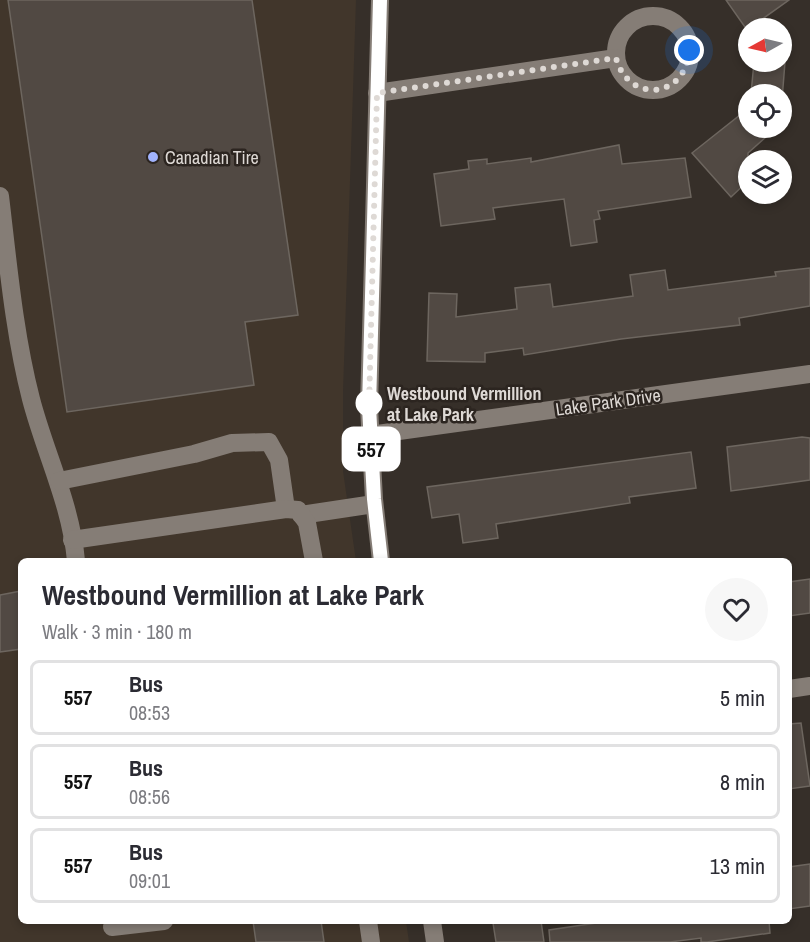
<!DOCTYPE html>
<html lang="en">
<head>
<meta charset="utf-8">
<style>
	body { margin:0; font-family:"Archivo Narrow",sans-serif; background:#f7f7f7; color:#2b2b33; height:100vh; display:flex; flex-direction:column; font-size:22px; white-space:nowrap }
	* { box-sizing:border-box; margin:0 }
	p { font-size:20px; color:#7c7c81 }
	.icon { flex:none; width:33px; height:33px; fill:none; stroke:currentColor; stroke-width:2; stroke-linecap:round; stroke-linejoin:round }
	.map { position:relative; flex:1; overflow:hidden }
	.side { position:absolute; left:18px; top:558px; width:774px; height:366px; display:flex; flex-direction:column; background:#fff; border-radius:9px; box-shadow:0 3px 9px #0003 }
	.side>* { flex:none }
	.badge { padding:0 12px; border-radius:9px; font-size:21px; line-height:39px }
	.needle { width:39px; rotate:262deg }
	.controls { position:absolute; left:738px; top:18px; display:grid; gap:12px }
	.controls a { display:grid; place-items:center; width:54px; height:54px; border-radius:50%; background:#fff; box-shadow:0 3px 9px #0003; font-size:30px }
	.you { position:absolute; width:30px; height:30px; margin:-15px; border:4px solid #fff; border-radius:50%; background:#1a73e8; box-shadow:0 0 0 9px #1a73e833 }
	.map>.badge { position:absolute; translate:-50% -50%; box-shadow:0 0 0 3px #fff }
	.round { display:grid; place-items:center; flex:none; width:63px; height:63px; border-radius:32px; background:#f7f7f7 }
	.head { display:flex; align-items:center; justify-content:space-between; height:102px; padding:0 24px }
	h1 { font-size:28px; font-weight:700; line-height:45px }
	ul { padding:0; list-style:none }
	li { display:flex; align-items:center; gap:18px; height:75px; margin:0 12px 9px; padding:0 12px; border:3px solid #e1e1e2; border-radius:9px }
	li div { flex:1 }
	li b { display:block; font-size:22px }
	li em { font-style:normal }
	li .badge { min-width:66px; font-weight:700; text-align:center }
	.map>svg:first-child { display:block }
	.built { fill:#41362b }
	.building { fill:#514943; stroke:#6d665f; stroke-width:1.5 }
	.lines { fill:none; stroke-linecap:round; stroke-linejoin:round }
	.minor { stroke:#857d76; stroke-width:18 }
	.line-casing { stroke:#fff; stroke-width:14 }
	.line { stroke:#fff; stroke-width:9 }
	.walk { stroke:#ded9d5; stroke-width:6; stroke-dasharray:0 10.8 }
	.poi-dot { fill:#a1b3fd; stroke:#2c2520; stroke-width:2 }
	.stop-dot { fill:#fff; stroke:#fff; stroke-width:3 }
	.labels { text-anchor:middle; dominant-baseline:central; stroke-width:5; stroke-linejoin:round; paint-order:stroke }
	.poi-label { font-size:18px; fill:#ded9d5; stroke:#2c2520; text-anchor:start }
	.stop-label { font-size:18px; font-weight:bold; fill:#ded9d5; stroke:#2c2520; text-anchor:start }
	.street-label { font-size:18px; fill:#ded9d5; stroke:#2c2520 }
</style>
</head>
<body>
<div class="map">
<svg width="810" height="942" viewBox="0 0 810 942">
	<rect width="100%" height="100%" fill="#362f29"/>
	<!-- built -->
	<path class="built" d="M 0,0 L 356,0 L 343,392 L 343,471 L 356,561 L 21,561 L 21,921 L 406,921 L 409,942 L 0,942 Z"/>
	<!-- building -->
	<g class="building">
		<path d="M 8,0 L 252,0 L 298,315 L 245,322 L 254,385 L 67,412 Z"/>
		<path d="M 726,0 L 789,0 L 747,30 Z"/>
		<path d="M 754,62 L 785,62 L 782,100 L 782,94 L 751,94 Z"/>
		<path d="M 745,111 L 748,114 L 748,128 L 760,128 L 767,136 L 748,153 L 748,181 L 731,197 L 692,153 Z"/>
		<path d="M 619,145 L 622,164 L 685,158 L 691,197 L 598,211 L 600,219 L 594,220 L 597,242 L 571,246 L 564,199 L 493,208 L 495,219 L 441,226 L 434,174 L 469,169 L 468,161 L 487,159 L 487,164 L 531,158 L 531,162 Z"/>
		<path d="M 810,268 L 810,306 L 739,318 L 740,325 L 621,339 L 524,355 L 523,348 L 485,353 L 485,362 L 427,361 L 429,293 L 457,294 L 456,317 L 517,309 L 515,288 L 550,284 L 553,307 L 633,296 L 630,275 L 665,270 L 668,290 L 776,276 L 775,272 Z"/>
		<path d="M 802,437 L 810,438 L 810,480 L 731,491 L 727,447 Z"/>
		<path d="M 691,452 L 696,488 L 629,497 L 630,503 L 496,524 L 498,538 L 463,543 L 459,514 L 432,518 L 427,487 Z"/>
		<path d="M 810,579 L 810,613 L 789,616 L 789,582 Z"/>
		<path d="M 21,591 L 21,649 L 0,652 L 0,595 Z"/>
		<path d="M 801,723 L 810,786 L 789,789 L 789,724 Z"/>
		<path d="M 810,864 L 810,906 L 789,909 L 789,867 Z"/>
		<path d="M 253,921 L 321,921 L 324,942 L 256,942 Z"/>
		<path d="M 506,921 L 541,921 L 544,942 L 496,942 L 493,923 Z"/>
		<path d="M 610,921 L 769,921 L 770,933 L 707,942 L 701,942 L 701,938 L 670,942 L 550,942 L 549,930 Z"/>
	</g>
	<g class="lines">
		<!-- minor -->
		<g class="minor">
			<path d="M 380,0 L 369,407 L 374,499 L 381,561"/>
			<circle cx="653" cy="53" r="37"/>
			<path d="M 377,93 L 616,58"/>
			<path d="M 0,196 C 8,263 14,333 31,399 C 45,453 71,504 76,561"/>
			<path d="M 370,435 L 810,374"/>
			<path d="M 59,481 L 194,454 L 232,443 L 269,442 L 279,460 L 286,509"/>
			<path d="M 301,515 L 374,504"/>
			<path d="M 72,540 L 286,509 L 298,510 L 307,523 L 314,561"/>
			<path d="M 789,689 L 810,686"/>
			<path d="M 368,921 L 371,942"/>
			<path d="M 432,921 L 435,942"/>
			<path d="M 112,927 L 164,921"/>
		</g>
	</g>
	<g class="lines">
		<!-- line casing -->
		<g class="line-casing">
			<path id="line" d="M 380,0 L 369,407 L 374,499 L 381,561"/>
		</g>
		<!-- line -->
		<use href="#line" class="line"/>
		<!-- walk -->
		<path class="walk" d="M 369,403 L 369,407 L 377,93 L 616,58 C 629,105 687,98 689,50"/>
	</g>
	<!-- markers -->
	<circle class="poi-dot" cx="153" cy="157" r="6"/>
	<circle class="stop-dot" cx="369" cy="403" r="12"/>
	<g class="labels">
		<!-- poi labels -->
		<g class="poi-label">
			<text x="165" y="157">Canadian Tire</text>
		</g>
		<!-- stop labels -->
		<g class="stop-label">
			<text x="387" y="393">Westbound Vermillion<tspan x="387" dy="21">at Lake Park</tspan></text>
		</g>
		<!-- street labels -->
		<g class="street-label">
			<text transform="translate(608 402) rotate(-8)">Lake Park Drive</text>
		</g>
	</g>
</svg>
<div class="controls">
<a><svg class="needle" viewBox="-14 -14 28 28"><path d="M0-13l5 13h-10z" fill="#e53935"/><path d="M0 13l5-13h-10z" fill="#7c7c81"/></svg></a>
<a><svg class="icon" aria-label="locate" viewBox="0 0 24 24"><circle cx="12" cy="12" r="6"/><path d="M12 2v4M12 18v4M2 12h4M18 12h4"/></svg></a>
<a><svg class="icon" aria-label="layers" viewBox="0 0 24 24"><path d="M12 4l9 5-9 5-9-5zM3 14l9 5 9-5"/></svg></a>
</div>
<div class="you" style="left:689px;top:50px"></div>
<b class="badge" style="left:371px;top:449px;background:#fff;color:#111">557</b>
<section class="side">
<div class="head"><div><h1>Westbound Vermillion at Lake Park</h1><p>Walk · 3 min · 180 m</p></div><a class="round"><svg class="icon" aria-label="heart" viewBox="0 0 24 24"><path d="M12 20l-8-8c-3-5 5-10 8-4 3-6 11-1 8 4z"/></svg></a></div>
<ul>
<li><span class="badge" style="background:#fff;color:#111">557</span><div><b>Bus</b><p>08:53</p></div><em>5 min</em></li>
<li><span class="badge" style="background:#fff;color:#111">557</span><div><b>Bus</b><p>08:56</p></div><em>8 min</em></li>
<li><span class="badge" style="background:#fff;color:#111">557</span><div><b>Bus</b><p>09:01</p></div><em>13 min</em></li>
</ul>
</section>
</div>
</body>
</html>
